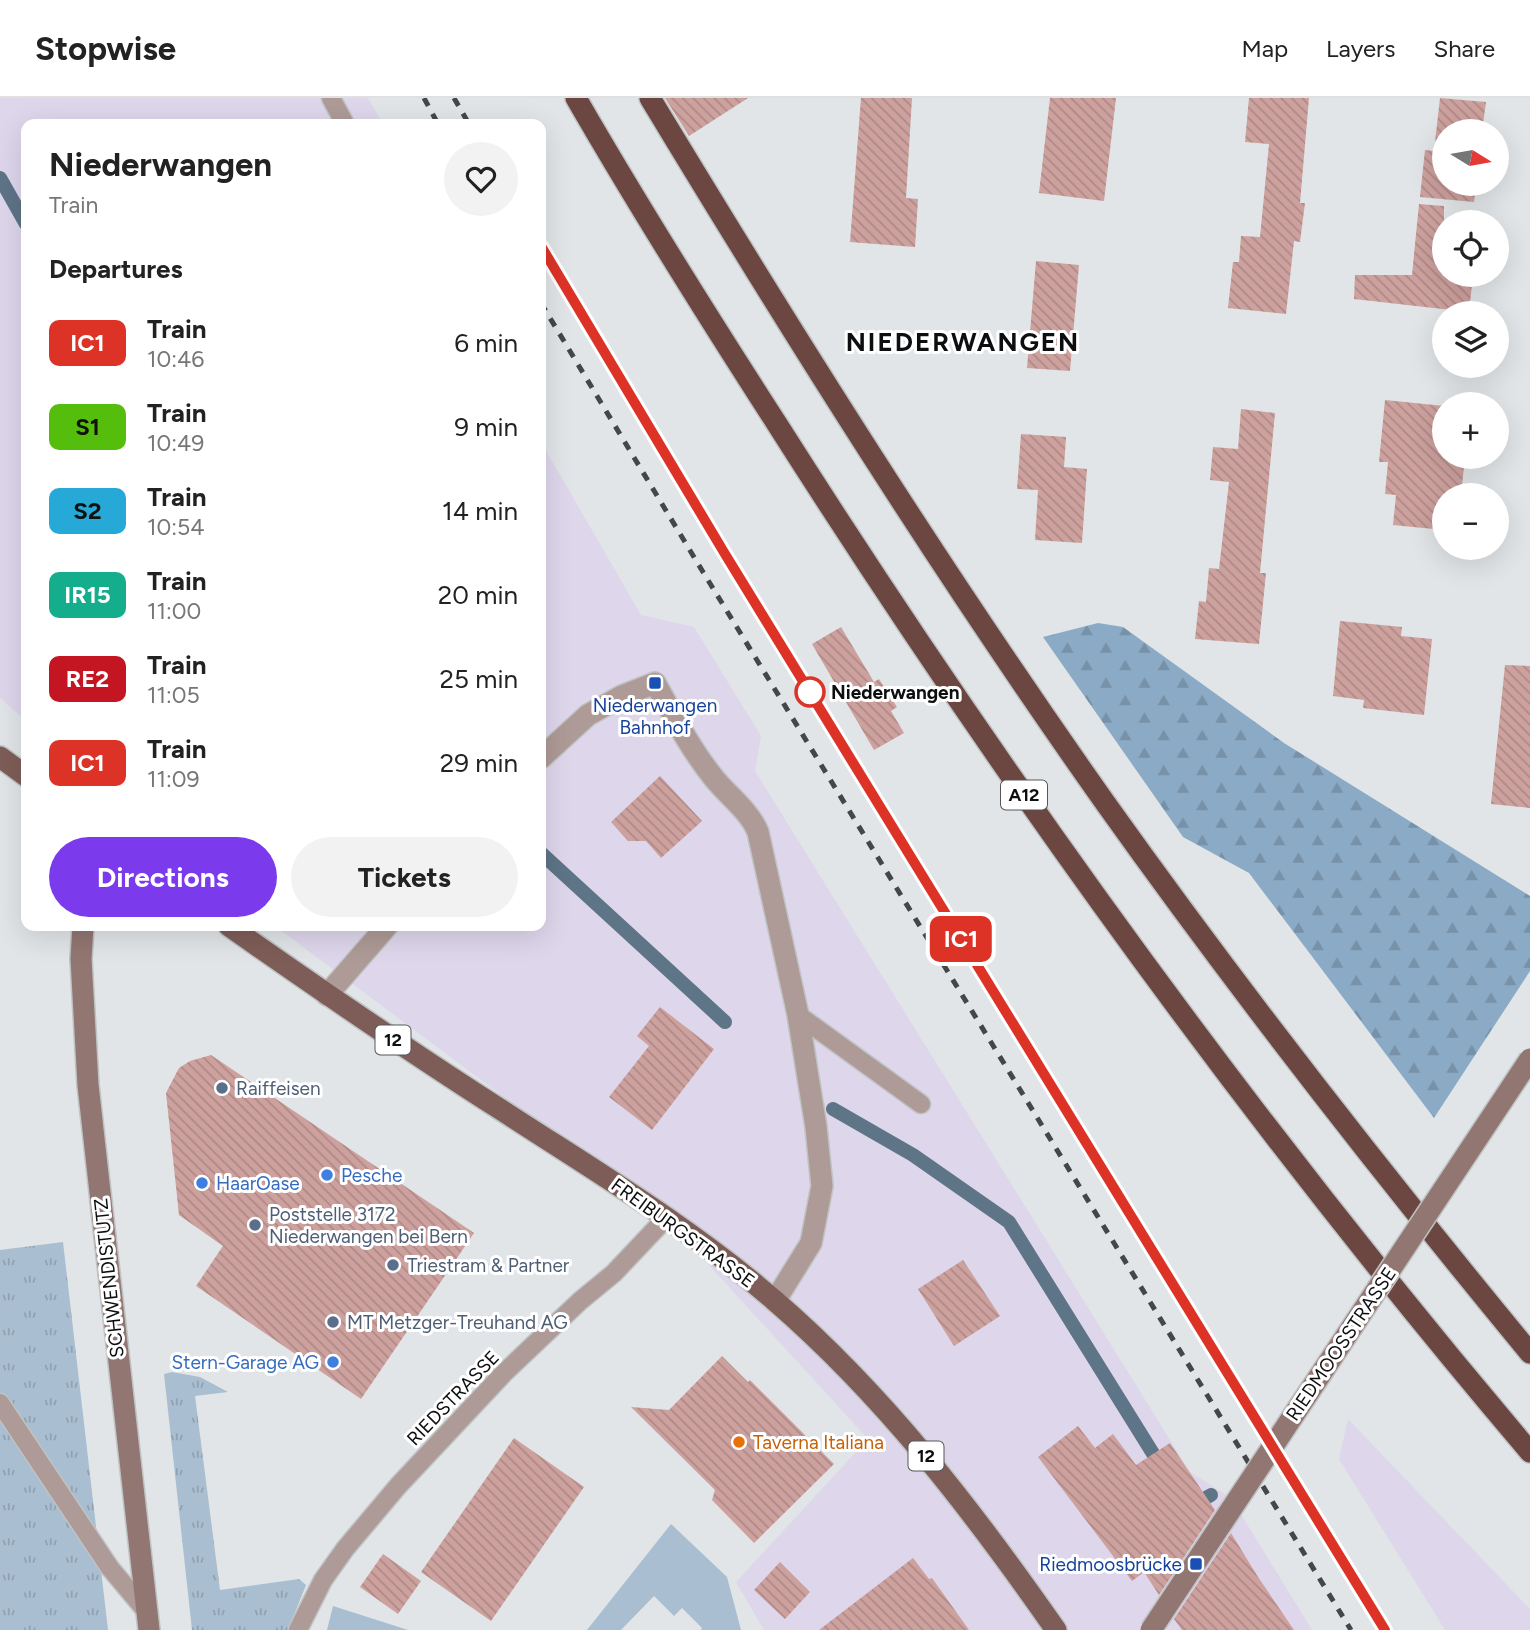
<!DOCTYPE html>
<html lang="en">
<head>
<meta charset="utf-8">
<style>
	body { margin:0; font-family:Figtree,sans-serif; background:#f2f2f2; color:#222; height:100vh; display:flex; flex-direction:column; font-size:26px; white-space:nowrap }
	* { box-sizing:border-box; margin:0 }
	p { font-size:23px; color:#767676 }
	.icon { flex:none; width:38px; height:38px; fill:none; stroke:currentColor; stroke-width:2; stroke-linecap:round; stroke-linejoin:round }
	.map { position:relative; flex:1; overflow:hidden }
	.details { position:absolute; left:21px; top:21px; width:525px; height:812px; display:flex; flex-direction:column; background:#fff; border-radius:14px; box-shadow:0 7px 28px #0002 }
	.details>* { flex:none }
	.badge { padding:0 14px; border-radius:10px; font-size:24px; line-height:46px }
	.needle { width:46px; rotate:101deg }
	.fabs { position:absolute; left:1432px; top:21px; display:grid; gap:14px }
	.fabs a { display:grid; place-items:center; width:77px; height:77px; border-radius:50%; background:#fff; box-shadow:0 7px 28px #0002; font-size:35px }
	.map>.badge { position:absolute; translate:-50% -50%; box-shadow:0 0 0 4px #fff }
	h2 { padding:0 28px; font-size:26px; line-height:63px }
	.round { display:grid; place-items:center; flex:none; width:74px; height:74px; border-radius:37px; background:#f2f2f2 }
	.overview { display:flex; align-items:center; justify-content:space-between; height:119px; padding:0 28px }
	h1 { font-size:33px; font-weight:700; line-height:52px }
	.cta { display:flex; gap:14px; margin-top:auto; padding:14px 28px }
	.cta a { flex:1; height:80px; border-radius:42px; background:#7c3aed; color:#fff; font-size:28px; font-weight:700; line-height:80px; text-align:center }
	.cta a+a { background:#f2f2f2; color:#222 }
	ul { padding:0; list-style:none }
	li { display:flex; align-items:center; gap:21px; height:84px; padding:0 28px }
	li div { flex:1 }
	li b { display:block; font-size:26px }
	li em { font-style:normal }
	li .badge { min-width:77px; font-weight:700; text-align:center }
	header { display:flex; align-items:center; gap:42px; box-sizing:border-box; height:98px; padding:0 35px; background:#fff; border-bottom:2px solid #e0e0e0 }
	header strong { font-size:33px }
	nav { display:flex; gap:38px; margin-inline-start:auto; font-size:24px }
	.map>svg:first-child { display:block }
	.industrial { fill:#ded6eb }
	.grass { fill:url(#grass-tufts) }
	.forest { fill:url(#forest-firs) }
	.garden { fill:#a9bed0 }
	.lines { fill:none; stroke-linecap:round; stroke-linejoin:round }
	.stream { stroke:#5e7487; stroke-width:14 }
	.building { fill:url(#building-back-hatch) }
	.service-casing { stroke:#bfc3c4; stroke-width:21 }
	.minor-casing { stroke:#bfc3c4; stroke-width:24 }
	.secondary-casing { stroke:#bfc3c4; stroke-width:24 }
	.primary-casing { stroke:#bfc3c4; stroke-width:24 }
	.motorway-casing { stroke:#bfc3c4; stroke-width:24 }
	.service { stroke:#ae9a97; stroke-width:18 }
	.minor { stroke:#ae9a97; stroke-width:21 }
	.secondary { stroke:#927672; stroke-width:21 }
	.primary { stroke:#7e5d58; stroke-width:21 }
	.motorway { stroke:#6c4742; stroke-width:21 }
	.rail { stroke:#444648; stroke-width:5; stroke-dasharray:9 9; stroke-linecap:butt }
	.secondary-bridge-casing { stroke:#bfc3c4; stroke-width:24; stroke-linecap:butt }
	.secondary-bridge { stroke:#927672; stroke-width:21 }
	.line-casing { stroke:#fff; stroke-width:16 }
	.line { stroke:#dd3327; stroke-width:10 }
	.transit-dot { fill:#1a4fb4; stroke:#fff; stroke-width:2.5 }
	.stop-dot { fill:#fff; stroke:#dd3327; stroke-width:3.5 }
	.service-dot { fill:#5c6f8a; stroke:#fff; stroke-width:2.5 }
	.shop-dot { fill:#3f7fe0; stroke:#fff; stroke-width:2.5 }
	.food-dot { fill:#e8710a; stroke:#fff; stroke-width:2.5 }
	.labels { text-anchor:middle; dominant-baseline:central; stroke-width:6; stroke-linejoin:round; paint-order:stroke }
	.shield { fill:#fff; stroke:#565657; stroke-width:2 }
	.shield-label { font-size:18px; font-weight:bold; fill:#0d0e0f }
	.stop-label { font-size:19px; font-weight:bold; fill:#0d0e0f; stroke:#fff; text-anchor:start }
	.transit-label { font-size:19px; fill:#164399; stroke:#fff }
	.service-label { font-size:19px; fill:#4e5e75; stroke:#fff; text-anchor:start }
	.shop-label { font-size:19px; fill:#366cbe; stroke:#fff; text-anchor:start }
	.street-label { font-size:19px; fill:#0d0e0f; stroke:#fff }
	.food-label { font-size:19px; fill:#c56008; stroke:#fff; text-anchor:start }
	.district-label { font-size:26px; font-weight:bold; letter-spacing:2px; fill:#0d0e0f; stroke:#fff }
</style>
</head>
<body>
<header>
<strong>Stopwise</strong>
<nav><a>Map</a><a>Layers</a><a>Share</a></nav>
</header>
<div class="map">
<svg width="1530" height="1532" viewBox="0 0 1530 1532">
	<defs>
		<pattern id="grass-tufts" width="24" height="20" patternUnits="userSpaceOnUse" patternTransform="scale(1.75)"><rect width="24" height="20" fill="#a9bed0"/><path d="M3 7l-1-3M5 7V3M7 7l1-3M15 17l-1-3M17 17v-4M19 17l1-3" fill="none" stroke="#90a2b1"/></pattern>
		<pattern id="forest-firs" width="22" height="20" patternUnits="userSpaceOnUse" patternTransform="scale(1.75)"><rect width="22" height="20" fill="#8aaac5"/><path d="M5 1l3.5 6h-7zM16 11l3.5 6h-7z" fill="#7691a8"/></pattern>
		<pattern id="building-back-hatch" width="6" height="6" patternUnits="userSpaceOnUse" patternTransform="scale(1.75)"><rect width="6" height="6" fill="#cda19e"/><path d="M-1 5l2 2M0 0l6 6M5-1l2 2" fill="none" stroke="#af8987"/></pattern>
	</defs>
	<rect width="100%" height="100%" fill="#e1e5e7"/>
	<!-- industrial -->
	<g class="industrial">
		<path d="M 0,0 L 368,0 L 383,26 L 26,26 L 26,623 L 0,600 Z"/>
		<path d="M 541,344 L 641,517 L 694,529 L 761,638 L 755,673 L 1190,1374 L 1231,1400 L 1312,1532 L 764,1532 L 736,1484 L 868,1341 L 666,1120 L 275,828 L 541,828 Z"/>
		<path d="M 1348,1321 L 1530,1511 L 1530,1532 L 1445,1532 L 1339,1361 Z"/>
	</g>
	<!-- grass -->
	<g class="grass">
		<path d="M 63,1144 L 108,1532 L 0,1532 L 0,1152 Z"/>
		<path d="M 172,1274 L 200,1279 L 228,1294 L 195,1298 L 220,1492 L 299,1481 L 306,1487 L 288,1532 L 192,1532 L 164,1276 Z"/>
	</g>
	<!-- forest -->
	<path class="forest" d="M 1098,525 L 1123,529 L 1284,645 L 1530,798 L 1530,873 L 1434,1020 L 1249,775 L 1183,739 L 1043,539 Z"/>
	<!-- garden -->
	<g class="garden">
		<path d="M 671,1426 L 727,1479 L 741,1532 L 701,1532 L 702,1530 L 682,1510 L 674,1518 L 654,1498 L 621,1532 L 587,1532 Z"/>
		<path d="M 333,1508 L 408,1532 L 327,1532 Z"/>
	</g>
	<g class="lines">
		<!-- stream -->
		<g class="stream">
			<path d="M 0,80 L 26,126"/>
			<path d="M 541,755 L 725,924"/>
			<path d="M 833,1011 L 913,1057 L 1009,1124 L 1162,1370"/>
			<path d="M 1188,1400 L 1202,1402 L 1211,1397"/>
		</g>
	</g>
	<!-- building -->
	<g class="building">
		<path d="M 665,0 L 748,0 L 689,38 Z"/>
		<path d="M 861,0 L 912,0 L 906,100 L 918,101 L 915,149 L 850,144 Z"/>
		<path d="M 1050,0 L 1116,0 L 1104,103 L 1039,95 Z"/>
		<path d="M 1249,0 L 1309,0 L 1300,105 L 1305,105 L 1300,144 L 1294,143 L 1286,216 L 1228,210 L 1233,164 L 1239,164 L 1241,138 L 1260,139 L 1269,46 L 1245,44 Z"/>
		<path d="M 1440,0 L 1486,4 L 1482,33 L 1444,33 L 1444,86 L 1476,86 L 1474,104 L 1420,99 L 1425,52 L 1434,53 Z"/>
		<path d="M 1419,106 L 1444,108 L 1444,177 L 1473,177 L 1469,214 L 1354,201 L 1355,177 L 1412,177 Z"/>
		<path d="M 1036,163 L 1079,167 L 1070,273 L 1027,270 Z"/>
		<path d="M 1385,302 L 1444,308 L 1444,359 L 1465,359 L 1461,397 L 1444,397 L 1444,432 L 1393,427 L 1396,397 L 1385,396 L 1388,364 L 1379,364 Z"/>
		<path d="M 1241,311 L 1275,315 L 1260,475 L 1266,475 L 1259,546 L 1195,541 L 1199,503 L 1206,504 L 1209,470 L 1219,471 L 1229,384 L 1210,382 L 1213,349 L 1238,351 Z"/>
		<path d="M 1021,336 L 1066,339 L 1064,369 L 1087,371 L 1082,445 L 1035,442 L 1038,392 L 1017,391 Z"/>
		<path d="M 1340,523 L 1402,529 L 1401,538 L 1432,541 L 1424,617 L 1363,610 L 1364,602 L 1333,598 Z"/>
		<path d="M 841,529 L 874,584 L 879,581 L 897,609 L 891,613 L 904,635 L 874,652 L 812,546 Z"/>
		<path d="M 1505,567 L 1530,568 L 1530,710 L 1491,706 Z"/>
		<path d="M 660,678 L 702,723 L 661,760 L 646,743 L 628,743 L 611,724 Z"/>
		<path d="M 660,909 L 714,951 L 652,1032 L 609,999 L 649,948 L 637,938 Z"/>
		<path d="M 211,957 L 474,1135 L 361,1301 L 196,1188 L 223,1148 L 179,1117 L 166,995 L 179,970 L 190,963 Z"/>
		<path d="M 963,1162 L 1000,1218 L 954,1248 L 918,1191 Z"/>
		<path d="M 722,1258 L 748,1284 L 750,1282 L 834,1366 L 754,1445 L 712,1402 L 715,1392 L 631,1309 L 669,1312 Z"/>
		<path d="M 1078,1328 L 1095,1350 L 1113,1336 L 1136,1367 L 1170,1345 L 1215,1412 L 1159,1497 L 1144,1474 L 1132,1483 L 1038,1359 Z"/>
		<path d="M 514,1340 L 584,1389 L 491,1523 L 421,1474 Z"/>
		<path d="M 1231,1435 L 1258,1479 L 1294,1532 L 1182,1532 L 1174,1521 Z"/>
		<path d="M 383,1456 L 421,1483 L 398,1516 L 360,1489 Z"/>
		<path d="M 913,1460 L 929,1481 L 932,1480 L 969,1532 L 819,1532 Z"/>
		<path d="M 780,1464 L 810,1494 L 785,1521 L 754,1492 Z"/>
	</g>
	<g class="lines">
		<!-- service casing -->
		<g class="service-casing">
			<g id="service">
				<path d="M 331,0 L 345,26"/>
				<path d="M 798,917 L 921,1006"/>
				<path d="M 0,1305 L 110,1470 L 147,1514"/>
				<path d="M 298,1532 L 323,1482 L 345,1451 L 398,1388 L 503,1276 L 580,1203 L 614,1175 L 666,1120"/>
			</g>
		</g>
		<!-- minor casing -->
		<g class="minor-casing">
			<g id="minor">
				<path d="M 541,660 L 588,617 L 622,598 L 655,585 C 673,617 690,650 713,679 C 727,697 749,712 758,734 L 798,917 L 816,1029 L 822,1088 L 811,1145 L 775,1203"/>
				<path d="M 327,897 L 387,828"/>
			</g>
		</g>
		<!-- secondary casing -->
		<g class="secondary-casing">
			<path id="secondary" d="M 83,828 L 81,861 L 88,987 L 149,1532"/>
		</g>
		<!-- primary casing -->
		<g class="primary-casing">
			<g id="primary">
				<path d="M 0,659 L 26,678"/>
				<path d="M 229,828 C 319,891 410,954 503,1013 C 595,1073 691,1130 774,1202 C 885,1298 973,1413 1056,1532"/>
			</g>
		</g>
		<!-- motorway casing -->
		<g class="motorway-casing">
			<g id="motorway">
				<path d="M 576,0 C 640,111 708,219 777,326 C 1005,685 1255,1030 1530,1354"/>
				<path d="M 650,0 C 795,240 944,477 1106,706 C 1240,894 1383,1077 1530,1255"/>
			</g>
		</g>
		<!-- service -->
		<use href="#service" class="service"/>
		<!-- minor -->
		<use href="#minor" class="minor"/>
		<!-- secondary -->
		<use href="#secondary" class="secondary"/>
		<!-- primary -->
		<use href="#primary" class="primary"/>
		<!-- motorway -->
		<use href="#motorway" class="motorway"/>
		<!-- rail -->
		<g class="rail">
			<path d="M 424,0 L 438,26"/>
			<path d="M 454,0 L 469,26"/>
			<path d="M 541,148 L 725,456 L 1385,1532"/>
			<path d="M 541,205 L 703,474 L 1351,1532"/>
		</g>
		<!-- secondary-bridge casing -->
		<g class="secondary-bridge-casing">
			<path id="secondary-bridge" d="M 1151,1532 L 1530,961"/>
		</g>
		<!-- secondary-bridge -->
		<use href="#secondary-bridge" class="secondary-bridge"/>
	</g>
	<g class="lines">
		<!-- line casing -->
		<g class="line-casing">
			<path id="line" d="M 541,148 L 725,456 L 1385,1532"/>
		</g>
		<!-- line -->
		<use href="#line" class="line"/>
	</g>
	<!-- markers -->
	<g class="transit-dot">
		<rect x="648" y="578" width="14" height="14" rx="3.5"/>
		<rect x="1189" y="1459" width="14" height="14" rx="3.5"/>
	</g>
	<circle class="stop-dot" cx="810" cy="594" r="14"/>
	<g class="service-dot">
		<circle cx="222" cy="990" r="7"/>
		<circle cx="255" cy="1127" r="7"/>
		<circle cx="393" cy="1167" r="7"/>
		<circle cx="333" cy="1224" r="7"/>
	</g>
	<g class="shop-dot">
		<circle cx="327" cy="1077" r="7"/>
		<circle cx="202" cy="1085" r="7"/>
		<circle cx="333" cy="1264" r="7"/>
	</g>
	<circle class="food-dot" cx="739" cy="1344" r="7"/>
	<g class="labels">
		<!-- shield labels -->
		<g class="shield">
			<rect x="1001" y="682.5" width="46" height="29" rx="5"/>
			<rect x="375.5" y="927.5" width="35" height="29" rx="5"/>
			<rect x="908.5" y="1343.5" width="35" height="29" rx="5"/>
		</g>
		<g class="shield-label">
			<text x="1024" y="697">A12</text>
			<text x="393" y="942">12</text>
			<text x="926" y="1358">12</text>
		</g>
		<!-- stop labels -->
		<g class="stop-label">
			<text x="831" y="594">Niederwangen</text>
		</g>
		<!-- transit labels -->
		<g class="transit-label">
			<text x="655" y="607">Niederwangen<tspan x="655" dy="22">Bahnhof</tspan></text>
			<text x="1182" y="1466" text-anchor="end">Riedmoosbrücke</text>
		</g>
		<!-- service labels -->
		<g class="service-label">
			<text x="236" y="990">Raiffeisen</text>
			<text x="269" y="1116">Poststelle 3172<tspan x="269" dy="22">Niederwangen bei Bern</tspan></text>
			<text x="407" y="1167">Triestram &amp; Partner</text>
			<text x="347" y="1224">MT Metzger-Treuhand AG</text>
		</g>
		<!-- shop labels -->
		<g class="shop-label">
			<text x="341" y="1077">Pesche</text>
			<text x="216" y="1085">HaarOase</text>
			<text x="319" y="1264" text-anchor="end">Stern-Garage AG</text>
		</g>
		<!-- street labels -->
		<g class="street-label">
			<text transform="translate(683 1135) rotate(36)">FREIBURGSTRASSE</text>
			<text transform="translate(109 1180) rotate(-96)">SCHWENDISTUTZ</text>
			<text transform="translate(1341 1246) rotate(-56)">RIEDMOOSSTRASSE</text>
			<text transform="translate(453 1300) rotate(-46)">RIEDSTRASSE</text>
		</g>
		<!-- food labels -->
		<g class="food-label">
			<text x="753" y="1344">Taverna Italiana</text>
		</g>
		<!-- district labels -->
		<g class="district-label">
			<text x="963" y="244">NIEDERWANGEN</text>
		</g>
	</g>
</svg>
<div class="fabs">
<a><svg class="needle" viewBox="-14 -14 28 28"><path d="M0-13l5 13h-10z" fill="#e53935"/><path d="M0 13l5-13h-10z" fill="#767676"/></svg></a>
<a><svg class="icon" aria-label="locate" viewBox="0 0 24 24"><circle cx="12" cy="12" r="6"/><path d="M12 2v4M12 18v4M2 12h4M18 12h4"/></svg></a>
<a><svg class="icon" aria-label="layers" viewBox="0 0 24 24"><path d="M12 4l9 5-9 5-9-5zM3 14l9 5 9-5"/></svg></a>
<a>+</a>
<a>−</a>
</div>
<b class="badge" style="left:961px;top:841px;background:#dd3327;color:#fff">IC1</b>
<section class="details">
<div class="overview"><div><h1>Niederwangen</h1><p>Train</p></div><a class="round"><svg class="icon" aria-label="heart" viewBox="0 0 24 24"><path d="M12 20l-8-8c-3-5 5-10 8-4 3-6 11-1 8 4z"/></svg></a></div>
<h2>Departures</h2>
<ul>
<li><span class="badge" style="background:#dd3327;color:#fff">IC1</span><div><b>Train</b><p>10:46</p></div><em>6 min</em></li>
<li><span class="badge" style="background:#55be0c;color:#111">S1</span><div><b>Train</b><p>10:49</p></div><em>9 min</em></li>
<li><span class="badge" style="background:#26a9d7;color:#111">S2</span><div><b>Train</b><p>10:54</p></div><em>14 min</em></li>
<li><span class="badge" style="background:#15ae8d;color:#fff">IR15</span><div><b>Train</b><p>11:00</p></div><em>20 min</em></li>
<li><span class="badge" style="background:#c31622;color:#fff">RE2</span><div><b>Train</b><p>11:05</p></div><em>25 min</em></li>
<li><span class="badge" style="background:#dd3327;color:#fff">IC1</span><div><b>Train</b><p>11:09</p></div><em>29 min</em></li>
</ul>
<div class="cta"><a>Directions</a><a>Tickets</a></div>
</section>
</div>
</body>
</html>
